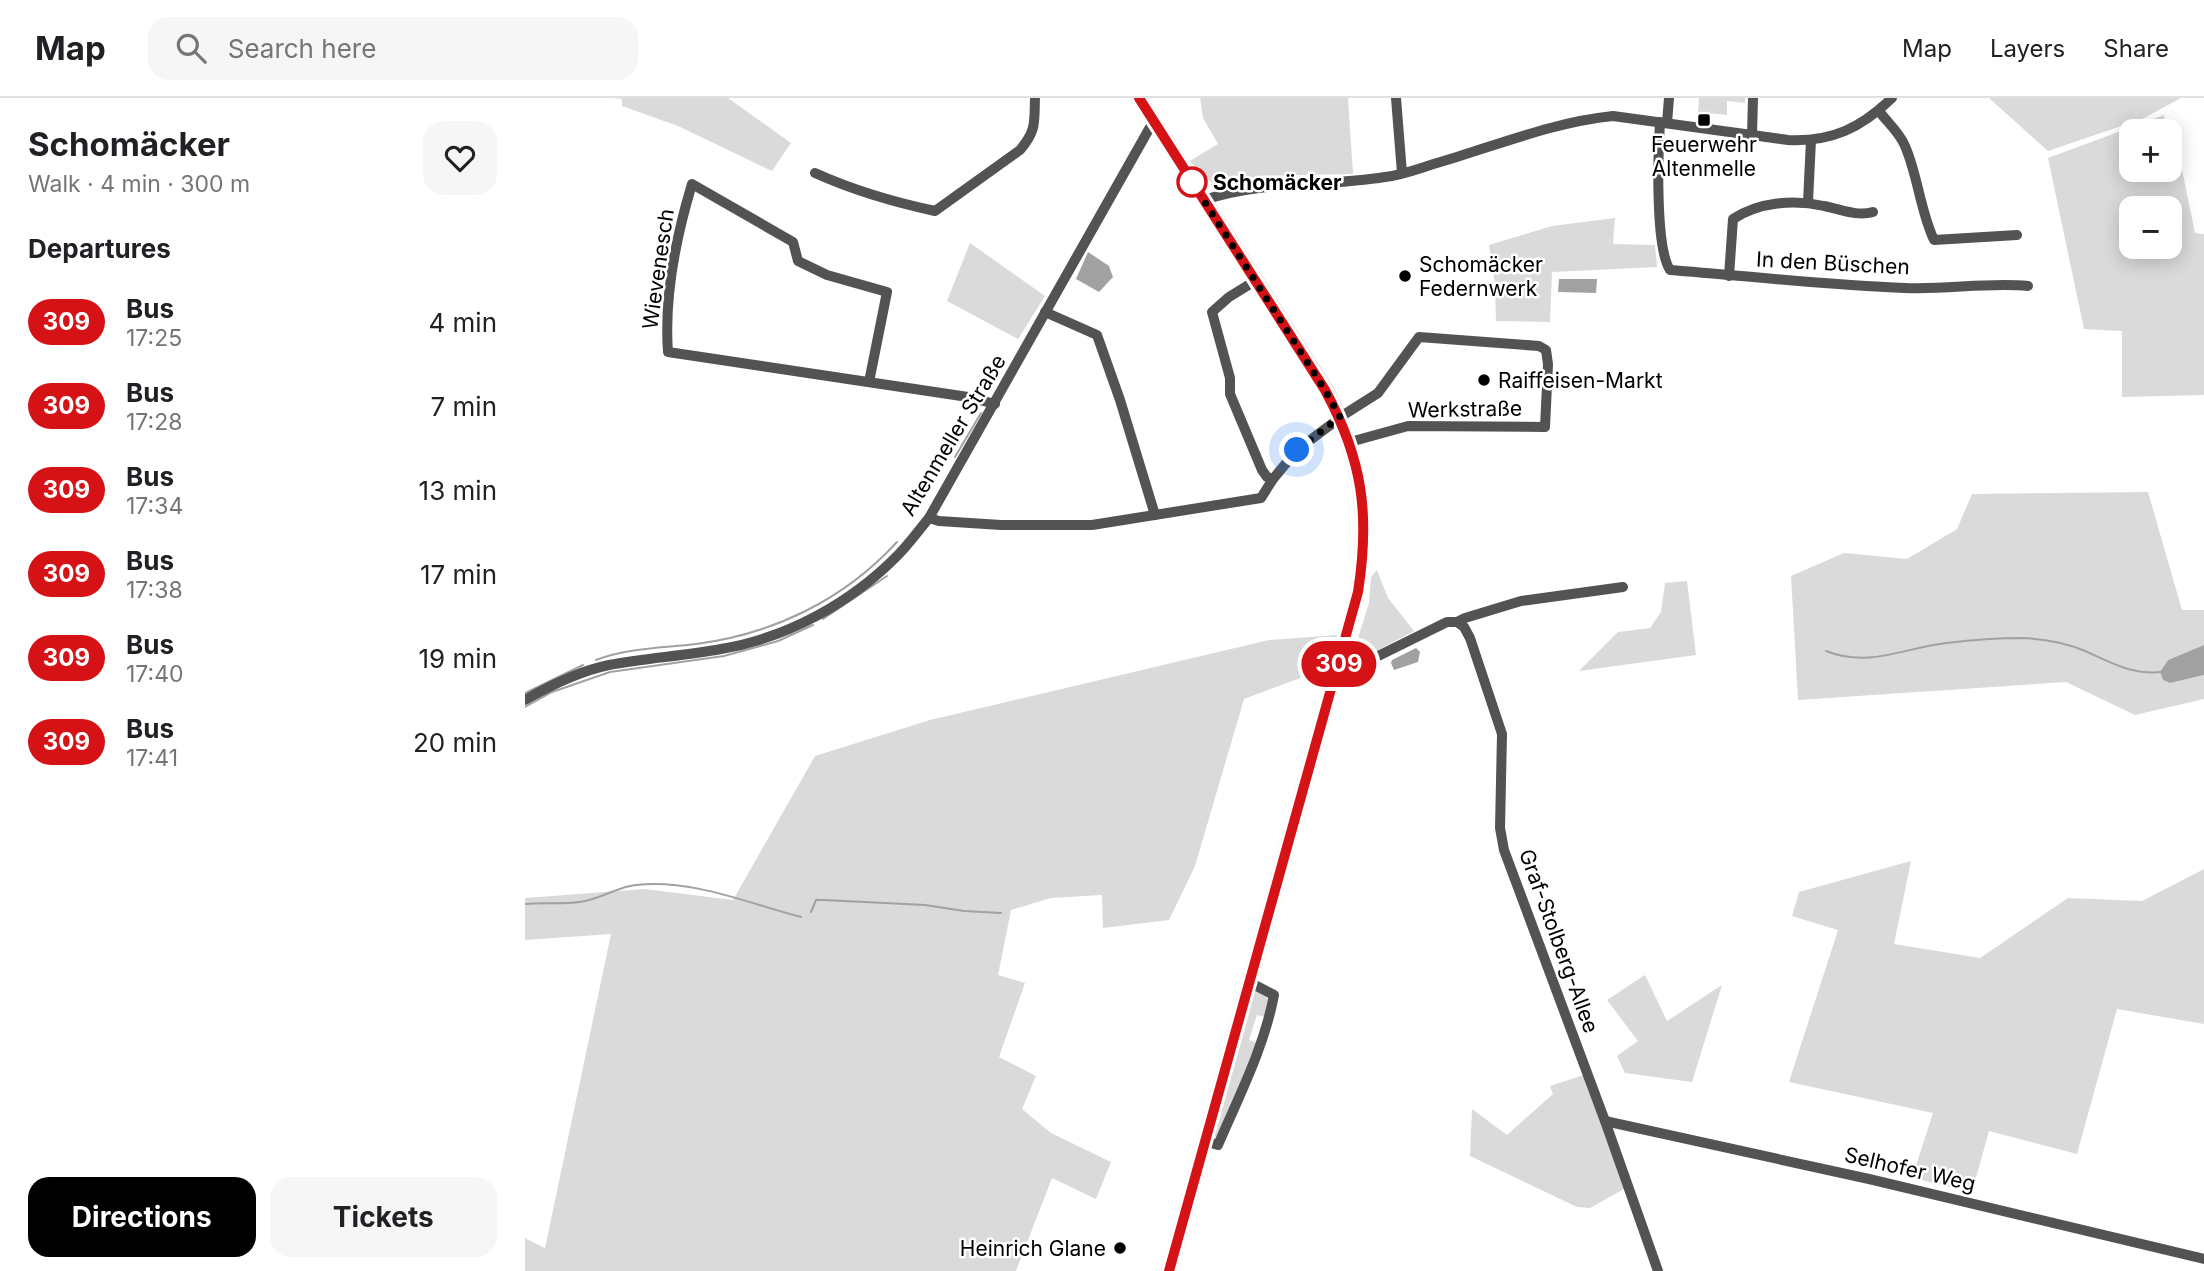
<!DOCTYPE html>
<html lang="en">
<head>
<meta charset="utf-8">
<style>
	body { margin:0; font-family:Inter,sans-serif; background:#f6f6f6; color:#202124; height:100vh; display:flex; flex-direction:column; font-size:26px; white-space:nowrap }
	* { box-sizing:border-box; margin:0 }
	p { font-size:23px; color:#757577 }
	.icon { flex:none; width:38px; height:38px; fill:none; stroke:currentColor; stroke-width:2; stroke-linecap:round; stroke-linejoin:round }
	.map { position:relative; flex:1; overflow:hidden }
	.side { display:flex; flex-direction:column; background:#fff; width:525px }
	.side>* { flex:none }
	.badge { padding:0 14px; border-radius:23px; font-size:24px; line-height:46px }
	.tools { position:absolute; left:1594px; top:21px; display:grid; gap:14px }
	.tools a { display:grid; place-items:center; width:63px; height:63px; border-radius:14px; background:#fff; box-shadow:0 4px 18px #0003; font-size:35px }
	.you { position:absolute; width:35px; height:35px; margin:-18px; border:5px solid #fff; border-radius:50%; background:#1a73e8; box-shadow:0 0 0 10px #1a73e833 }
	.map>.badge { position:absolute; translate:-50% -50%; box-shadow:0 0 0 4px #fff }
	h2 { padding:0 28px; font-size:26px; line-height:63px }
	.round { display:grid; place-items:center; flex:none; width:74px; height:74px; border-radius:21px; background:#f6f6f6 }
	.headline { display:flex; align-items:center; justify-content:space-between; height:119px; padding:0 28px }
	h1 { font-size:33px; font-weight:700; line-height:52px }
	.cta { display:flex; gap:14px; margin-top:auto; padding:14px 28px }
	.cta a { flex:1; height:80px; border-radius:21px; background:#000; color:#fff; font-size:28px; font-weight:700; line-height:80px; text-align:center }
	.cta a+a { background:#f6f6f6; color:#202124 }
	ul { padding:0; list-style:none }
	li { display:flex; align-items:center; gap:21px; height:84px; padding:0 28px }
	li div { flex:1 }
	li b { display:block; font-size:26px }
	li em { font-style:normal }
	li .badge { min-width:77px; font-weight:700; text-align:center }
	header { display:flex; align-items:center; gap:42px; box-sizing:border-box; height:98px; padding:0 35px; background:#fff; border-bottom:2px solid #e0e0e0 }
	header strong { font-size:33px }
	nav { display:flex; gap:38px; margin-inline-start:auto; font-size:24px }
	.search { width:490px; height:63px; background:#f6f6f6; display:flex; align-items:center; gap:18px; box-sizing:border-box; padding:0 24px; border-radius:21px; color:#757577; font-size:26px }
	main { display:flex; flex:1; min-height:0 }
	.map>svg:first-child { display:block }
	.green { fill:#dadada; fill-rule:evenodd }
	.water { fill:#a1a1a1 }
	.lines { fill:none; stroke-linecap:round; stroke-linejoin:round }
	.stream { stroke:#a1a1a1; stroke-width:2 }
	.major-casing { stroke:#dbdbdb; stroke-width:16 }
	.minor { stroke:#535353; stroke-width:10 }
	.major { stroke:#000; stroke-width:12 }
	.line-casing { stroke:#fff; stroke-width:16 }
	.line { stroke:#d51317; stroke-width:10 }
	.walk { stroke:#000; stroke-width:7; stroke-dasharray:0 12.6 }
	.poi-dot { fill:#000; stroke:#fff; stroke-width:2.5 }
	.stop-dot { fill:#fff; stroke:#d51317; stroke-width:3.5 }
	.labels { text-anchor:middle; dominant-baseline:central; stroke-width:5; stroke-linejoin:round; paint-order:stroke }
	.poi-label { font-size:21px; fill:#000; stroke:#fff; text-anchor:start }
	.stop-label { font-size:21px; font-weight:bold; fill:#000; stroke:#fff; text-anchor:start }
	.street-label { font-size:21px; fill:#000; stroke:#fff }
</style>
</head>
<body>
<header>
<strong>Map</strong>
<div class="search"><svg class="icon" aria-label="search" viewBox="0 0 24 24"><circle cx="10" cy="10" r="6"/><path d="M15 15l6 6"/></svg>Search here</div>
<nav><a>Map</a><a>Layers</a><a>Share</a></nav>
</header>
<main>
<section class="side">
<div class="headline"><div><h1>Schomäcker</h1><p>Walk · 4 min · 300 m</p></div><a class="round"><svg class="icon" aria-label="heart" viewBox="0 0 24 24"><path d="M12 20l-8-8c-3-5 5-10 8-4 3-6 11-1 8 4z"/></svg></a></div>
<h2>Departures</h2>
<ul>
<li><span class="badge" style="background:#d51317;color:#fff">309</span><div><b>Bus</b><p>17:25</p></div><em>4 min</em></li>
<li><span class="badge" style="background:#d51317;color:#fff">309</span><div><b>Bus</b><p>17:28</p></div><em>7 min</em></li>
<li><span class="badge" style="background:#d51317;color:#fff">309</span><div><b>Bus</b><p>17:34</p></div><em>13 min</em></li>
<li><span class="badge" style="background:#d51317;color:#fff">309</span><div><b>Bus</b><p>17:38</p></div><em>17 min</em></li>
<li><span class="badge" style="background:#d51317;color:#fff">309</span><div><b>Bus</b><p>17:40</p></div><em>19 min</em></li>
<li><span class="badge" style="background:#d51317;color:#fff">309</span><div><b>Bus</b><p>17:41</p></div><em>20 min</em></li>
</ul>
<div class="cta"><a>Directions</a><a>Tickets</a></div>
</section>
<div class="map">
<svg width="1679" height="1173" viewBox="0 0 1679 1173">
	<rect width="100%" height="100%" fill="#fff"/>
	<!-- green -->
	<g class="green">
		<path d="M 89,0 L 203,0 L 266,45 L 247,73 L 153,28 L 97,8 L 97,1 Z"/>
		<path d="M 675,0 L 823,0 L 828,76 L 733,78 L 690,88 L 665,63 L 693,46 L 678,20 Z"/>
		<path d="M 1174,0 L 1220,0 L 1220,5 L 1202,3 L 1202,17 L 1173,14 Z"/>
		<path d="M 1464,0 L 1656,0 L 1617,21 L 1523,53 Z"/>
		<path d="M 1639,17 L 1640,33 L 1606,33 L 1606,72 L 1645,72 L 1645,48 L 1653,52 L 1670,135 L 1679,136 L 1679,297 L 1597,299 L 1597,233 L 1559,231 L 1523,60 ZM 1606,110 L 1645,110 L 1645,149 L 1606,149 Z"/>
		<path d="M 1090,120 L 1088,146 L 1130,147 L 1132,169 L 1027,174 L 1025,224 L 971,223 L 970,185 L 964,147 L 1027,128 Z"/>
		<path d="M 445,145 L 520,198 L 493,241 L 422,203 Z"/>
		<path d="M 1623,394 L 1657,512 L 1679,512 L 1679,547 L 1643,562 L 1635,574 L 1638,582 L 1645,585 L 1679,577 L 1679,601 L 1610,617 L 1541,584 L 1273,602 L 1266,478 L 1319,455 L 1382,461 L 1432,431 L 1447,396 Z"/>
		<path d="M 852,472 L 863,500 L 889,533 L 840,559 L 828,556 L 844,505 L 846,479 Z"/>
		<path d="M 1162,483 L 1171,557 L 1054,573 L 1093,534 L 1125,530 L 1136,514 L 1140,485 Z"/>
		<path d="M 812,537 L 805,569 L 719,601 L 670,768 L 644,822 L 578,830 L 577,797 L 526,800 L 486,812 L 473,877 L 500,885 L 474,959 L 511,978 L 497,1011 L 526,1035 L 586,1064 L 571,1101 L 527,1080 L 491,1173 L 0,1173 L 0,1140 L 20,1150 L 86,836 L 0,842 L 0,800 L 120,791 L 208,802 L 290,658 L 405,622 L 744,542 Z"/>
		<path d="M 1386,763 L 1369,846 L 1455,860 L 1543,800 L 1617,803 L 1679,771 L 1679,926 L 1592,911 L 1552,1056 L 1464,1033 L 1447,1094 L 1387,1080 L 1408,1015 L 1264,984 L 1313,832 L 1267,818 L 1274,794 Z"/>
		<path d="M 1120,877 L 1142,923 L 1197,887 L 1167,984 L 1100,975 L 1092,958 L 1113,943 L 1082,902 Z"/>
		<path d="M 730,891 L 739,894 L 745,904 L 740,919 L 732,917 L 724,942 L 733,945 L 693,1038 L 687,1039 L 686,1036 Z"/>
		<path d="M 1059,977 L 1099,1091 L 1065,1110 L 1052,1109 L 945,1058 L 947,1011 L 982,1037 L 1028,996 L 1025,988 Z"/>
	</g>
	<!-- water -->
	<g class="water">
		<path d="M 563,154 L 584,168 L 588,179 L 574,194 L 551,181 Z"/>
		<path d="M 1034,181 L 1072,181 L 1071,195 L 1033,194 Z"/>
		<path d="M 1679,547 L 1679,577 L 1645,585 L 1638,582 L 1635,574 L 1643,562 Z"/>
		<path d="M 891,550 L 895,554 L 893,564 L 869,572 L 866,565 L 867,562 Z"/>
	</g>
	<g class="lines">
		<!-- stream -->
		<g class="stream">
			<path d="M 430,359 L 456,315"/>
			<path d="M 298,521 L 362,478"/>
			<path d="M 1301,553 C 1344,570 1378,550 1422,545 C 1446,542 1473,540 1497,540 C 1519,541 1540,544 1560,553 C 1587,565 1606,577 1637,574"/>
			<path d="M 71,562 C 102,550 138,550 171,546 C 248,536 319,502 372,444"/>
			<path d="M 0,595 L 58,567"/>
			<path d="M 0,609 L 27,594 L 85,574 L 199,558 L 253,543 L 288,527"/>
			<path d="M 0,806 C 18,804 44,807 60,803 C 76,800 96,788 111,787 C 168,781 222,805 276,819"/>
			<path d="M 286,814 L 291,802 L 299,802 L 400,807 L 439,813 L 476,815"/>
		</g>
		<!-- major casing -->
		<g class="major-casing">
			<path id="major" d="M 614,0 L 801,292 C 837,362 845,417 833,494 L 644,1173"/>
		</g>
		<!-- minor -->
		<g class="minor">
			<path d="M 871,0 L 877,75"/>
			<path d="M 1354,13 C 1362,24 1375,35 1380,48 C 1393,78 1395,112 1409,142 L 1492,137"/>
			<path d="M 1135,24 C 1133,54 1130,149 1145,172 C 1223,178 1302,187 1380,190 C 1421,192 1463,184 1503,188"/>
			<path d="M 1142,25 L 1144,0"/>
			<path d="M 1227,37 L 1228,0"/>
			<path d="M 290,75 C 330,93 368,104 410,113 L 495,52 C 512,32 509,24 510,0"/>
			<path d="M 679,102 C 738,82 799,89 860,79 C 878,77 895,70 912,65 C 970,48 1028,24 1088,18 L 1263,42 C 1307,44 1336,30 1367,0"/>
			<path d="M 1283,104 L 1286,42"/>
			<path d="M 1204,178 L 1208,121 C 1234,104 1269,101 1299,108 C 1315,111 1332,119 1348,114"/>
			<path d="M 730,183 L 704,199 L 687,214 L 705,280 L 705,296 L 737,372 L 742,379 L 748,381"/>
			<path d="M 520,214 L 572,237 L 595,302 L 630,417"/>
			<path d="M 344,284 L 362,194 L 302,177 L 273,163 L 268,144 L 167,86 C 151,139 139,199 143,254 L 443,299 L 470,306"/>
			<path d="M 404,420 L 414,423 L 476,427 L 567,427 L 736,400 L 748,381 L 772,352 L 820,316 L 853,295 L 894,239 L 1014,248 L 1021,252 L 1023,266 L 1020,329 L 883,328 L 825,344"/>
			<path d="M 932,524 L 939,529 L 945,540 L 977,636 L 975,730 L 979,752 L 1080,1023 L 1133,1173"/>
			<path d="M 815,559 L 841,564 L 922,524 L 932,524 L 940,520 L 996,503 L 1098,489"/>
			<path d="M 0,602 C 26,587 55,573 84,567 C 121,560 159,558 196,551 C 262,540 326,505 373,457 C 384,446 394,432 404,420 L 628,24"/>
			<path d="M 1080,1023 L 1344,1081 L 1679,1161"/>
			<path d="M 680,1043 L 693,1047 C 714,998 739,950 749,897 L 724,884"/>
		</g>
		<!-- major -->
		<use href="#major" class="major"/>
	</g>
	<g class="lines">
		<!-- line casing -->
		<g class="line-casing">
			<path id="line" d="M 614,0 L 800,292 C 838,362 845,417 833,494 L 644,1173"/>
		</g>
		<!-- line -->
		<use href="#line" class="line"/>
		<!-- walk -->
		<path class="walk" d="M 667,84 L 800,292 L 815,319 L 772,352"/>
	</g>
	<!-- markers -->
	<g class="poi-dot">
		<rect x="1172" y="15" width="14" height="14" rx="3.5"/>
		<circle cx="880" cy="178" r="7"/>
		<circle cx="959" cy="282" r="7"/>
		<circle cx="595" cy="1150" r="7"/>
	</g>
	<circle class="stop-dot" cx="667" cy="84" r="14"/>
	<g class="labels">
		<!-- poi labels -->
		<g class="poi-label">
			<text x="1179" y="46" text-anchor="middle">Feuerwehr<tspan x="1179" dy="24">Altenmelle</tspan></text>
			<text x="894" y="166">Schomäcker<tspan x="894" dy="24">Federnwerk</tspan></text>
			<text x="973" y="282">Raiffeisen-Markt</text>
			<text x="581" y="1150" text-anchor="end">Heinrich Glane</text>
		</g>
		<!-- stop labels -->
		<g class="stop-label">
			<text x="688" y="84">Schomäcker</text>
		</g>
		<!-- street labels -->
		<g class="street-label">
			<text transform="translate(1308 165) rotate(3)">In den Büschen</text>
			<text transform="translate(133 171) rotate(-82)">Wievenesch</text>
			<text transform="translate(940 311) rotate(-1)">Werkstraße</text>
			<text transform="translate(428 337) rotate(-59)">Altenmeller Straße</text>
			<text transform="translate(1034 843) rotate(70)">Graf-Stolberg-Allee</text>
			<text transform="translate(1385 1071) rotate(13)">Selhofer Weg</text>
		</g>
	</g>
</svg>
<div class="tools">
<a>+</a>
<a>−</a>
</div>
<div class="you" style="left:772px;top:352px"></div>
<b class="badge" style="left:814px;top:566px;background:#d51317;color:#fff">309</b>
</div>
</main>
</body>
</html>
